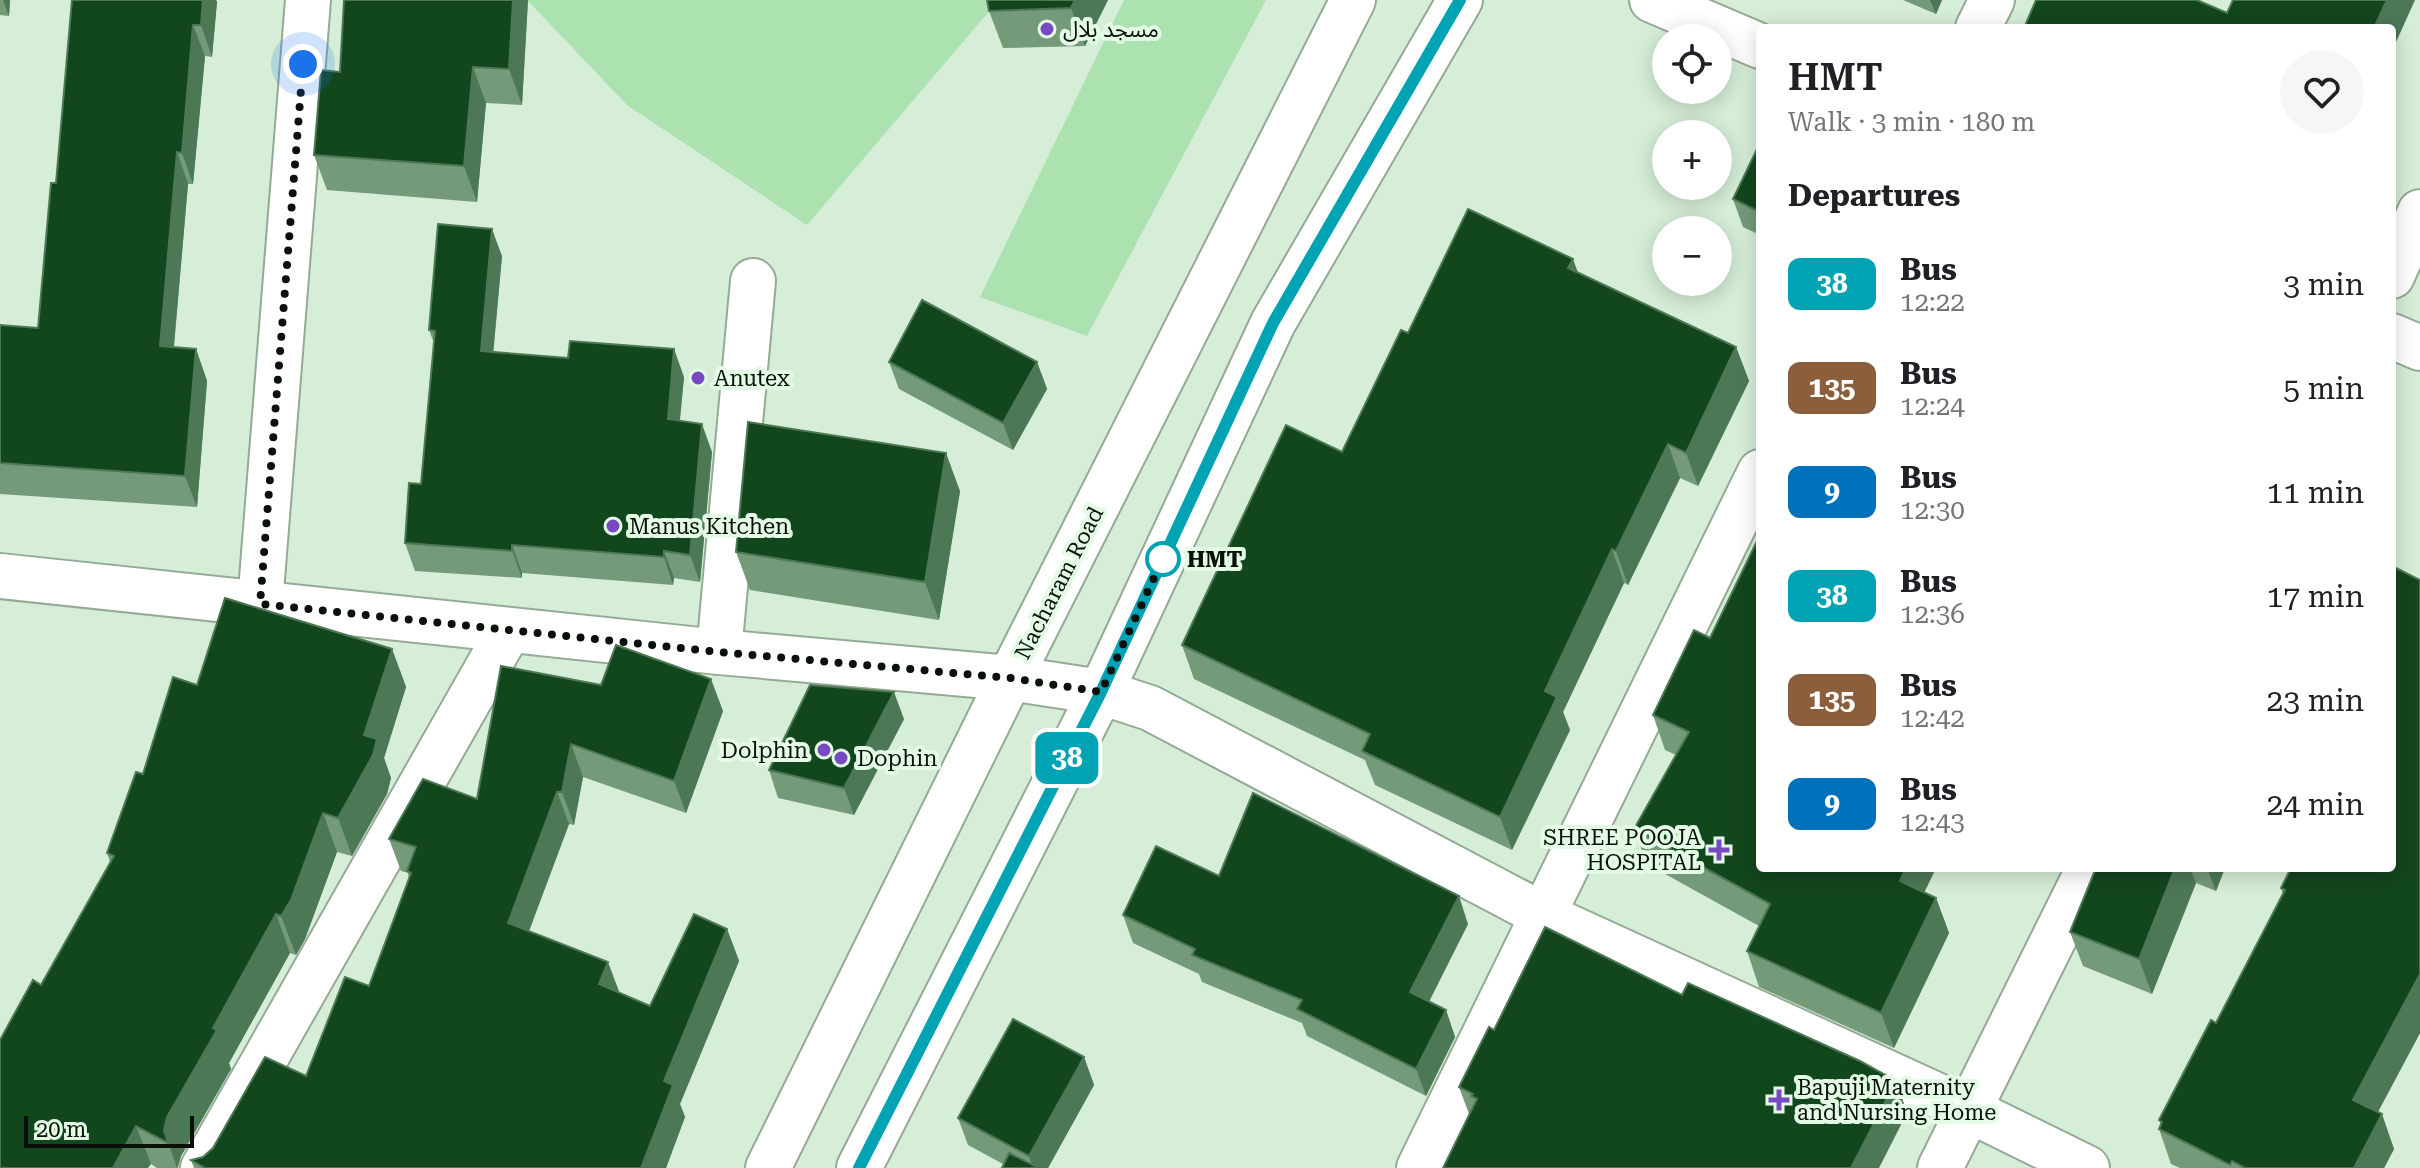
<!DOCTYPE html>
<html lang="en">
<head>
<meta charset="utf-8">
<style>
	body { margin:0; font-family:"Roboto Serif","Noto Sans Arabic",serif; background:#f6f6f6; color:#202124; height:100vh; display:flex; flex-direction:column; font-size:30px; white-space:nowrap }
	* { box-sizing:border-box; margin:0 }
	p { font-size:26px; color:#757577 }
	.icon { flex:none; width:44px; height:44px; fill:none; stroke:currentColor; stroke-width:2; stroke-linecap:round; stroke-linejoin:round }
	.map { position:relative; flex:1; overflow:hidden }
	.sheet { position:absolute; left:1756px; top:24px; width:640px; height:848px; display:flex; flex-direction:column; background:#fff; border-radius:8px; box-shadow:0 4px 20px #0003 }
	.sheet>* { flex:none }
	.badge { padding:0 16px; border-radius:12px; font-size:28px; line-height:52px }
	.buttons { position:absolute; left:1652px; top:24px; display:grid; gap:16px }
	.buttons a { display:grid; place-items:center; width:80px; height:80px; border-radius:50%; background:#fff; box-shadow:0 4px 20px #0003; font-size:40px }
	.scale { position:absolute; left:24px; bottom:20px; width:170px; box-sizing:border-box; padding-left:8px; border:4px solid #09110a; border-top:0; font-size:22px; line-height:28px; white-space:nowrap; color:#09110a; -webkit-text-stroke:6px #e3fbe5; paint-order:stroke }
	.you { position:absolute; width:40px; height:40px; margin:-20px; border:6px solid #fff; border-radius:50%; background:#1a73e8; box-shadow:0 0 0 12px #1a73e833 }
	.map>.badge { position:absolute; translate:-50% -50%; box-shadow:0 0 0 4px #fff }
	h2 { padding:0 32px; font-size:30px; line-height:72px }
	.round { display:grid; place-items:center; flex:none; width:84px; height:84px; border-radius:42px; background:#f6f6f6 }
	.summary { display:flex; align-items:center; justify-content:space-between; height:136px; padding:0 32px }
	h1 { font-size:38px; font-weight:600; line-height:60px }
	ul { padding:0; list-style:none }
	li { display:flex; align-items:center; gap:24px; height:104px; padding:0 32px }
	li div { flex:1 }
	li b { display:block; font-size:30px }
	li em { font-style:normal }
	li .badge { min-width:88px; font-weight:700; text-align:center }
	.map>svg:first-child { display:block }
	.green { fill:#ace1b0 }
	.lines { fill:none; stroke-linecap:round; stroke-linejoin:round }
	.minor-casing { stroke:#94aa95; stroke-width:48 }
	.major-casing { stroke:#94aa95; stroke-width:48 }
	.minor { stroke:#fff; stroke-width:44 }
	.major { stroke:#fff; stroke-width:44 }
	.wall { fill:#749a7a }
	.shaded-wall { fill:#4d7855 }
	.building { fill:#12461d; stroke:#4d7855; stroke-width:2 }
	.line-casing { stroke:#fff; stroke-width:18 }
	.line { stroke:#00a3b4; stroke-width:12 }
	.walk { stroke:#09110a; stroke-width:8; stroke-dasharray:0 14.4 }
	.poi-dot { fill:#774ac2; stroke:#e3fbe5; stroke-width:3 }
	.stop-dot { fill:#fff; stroke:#00a3b4; stroke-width:4 }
	.labels { text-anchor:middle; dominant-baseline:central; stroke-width:8; stroke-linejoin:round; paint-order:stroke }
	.poi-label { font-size:22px; fill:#09110a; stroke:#e3fbe5; text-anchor:start }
	.stop-label { font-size:22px; font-weight:bold; fill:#09110a; stroke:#e3fbe5; text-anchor:start }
	.street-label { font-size:22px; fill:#09110a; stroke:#e3fbe5 }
</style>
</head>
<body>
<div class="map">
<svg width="2420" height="1168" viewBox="0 0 2420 1168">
	<rect width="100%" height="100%" fill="#d6eed8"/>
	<!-- green -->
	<g class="green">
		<path d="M 527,0 L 990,0 L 991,9 L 807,225 L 627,105 Z"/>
		<path d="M 1124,0 L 1266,0 L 1087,336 L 980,297 Z"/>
	</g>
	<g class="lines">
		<!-- minor casing -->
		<g class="minor-casing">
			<g id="minor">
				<path d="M 1652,0 L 1760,46"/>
				<path d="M 1978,28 L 1992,0"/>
				<path d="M 2392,276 L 2420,212"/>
				<path d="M 2392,336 L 2420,348"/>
				<path d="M 0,576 L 719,652 L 1010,678 L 1101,692 L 1150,708 L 1543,915 L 1971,1111 L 2087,1168"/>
				<path d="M 260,604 L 308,0"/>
				<path d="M 719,652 L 753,281"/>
				<path d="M 203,1168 L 509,630"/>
				<path d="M 1419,1168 L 1760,472"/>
				<path d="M 1940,1168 L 2089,868"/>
			</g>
		</g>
		<!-- major casing -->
		<g class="major-casing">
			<g id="major">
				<path d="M 768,1168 L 1010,678 L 1353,0"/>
				<path d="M 859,1168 L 1101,692 L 1273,323 L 1460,0"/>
			</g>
		</g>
		<!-- minor -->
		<use href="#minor" class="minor"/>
		<!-- major -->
		<use href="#major" class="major"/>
	</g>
	<!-- wall -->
	<g class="wall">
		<path d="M 0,0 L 10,0 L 9,16 L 0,15 Z"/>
		<path d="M 72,0 L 216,0 L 217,2 L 212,57 L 205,56 L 193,184 L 188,184 L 174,347 L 196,349 L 207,381 L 197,507 L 0,494 L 0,325 L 38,328 L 56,183 Z"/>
		<path d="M 344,0 L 528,0 L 522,105 L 486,103 L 477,202 L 327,190 L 314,155 L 340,72 Z"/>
		<path d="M 1108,0 L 1085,46 L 1003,48 L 989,11 Z"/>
		<path d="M 1903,0 L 1942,0 L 1936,14 Z"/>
		<path d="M 1760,143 L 1760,235 L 1743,227 L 1733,199 Z"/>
		<path d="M 502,256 L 493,352 L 684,377 L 680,421 L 712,452 L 700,582 L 674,578 L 673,585 L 522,573 L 522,578 L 415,571 L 405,543 L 421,484 L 434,343 L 429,330 Z"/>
		<path d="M 1577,272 L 1736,347 L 1749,381 L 1698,486 L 1680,478 L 1628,585 L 1624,583 L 1563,712 L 1570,730 L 1512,850 L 1375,785 L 1365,760 L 1194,679 L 1182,645 L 1342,452 L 1408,333 Z"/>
		<path d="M 889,362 L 1037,362 L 1047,389 L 1013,450 L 899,389 Z"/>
		<path d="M 960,491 L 939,620 L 750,590 L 736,552 Z"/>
		<path d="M 2420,580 L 2420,1033 L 2378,1112 L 2394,1149 L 2384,1168 L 2180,1168 L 2171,1164 L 2159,1129 L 2161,1125 L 2159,1120 L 2216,1023 L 2283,894 L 2281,888 L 2392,868 Z"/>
		<path d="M 1710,638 L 1760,868 L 1936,868 L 1924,892 L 1936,898 L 1949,933 L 1894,1048 L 1759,987 L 1747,951 L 1759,926 L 1647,864 L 1634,829 L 1676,755 L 1665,750 L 1653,715 Z"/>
		<path d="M 392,649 L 406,687 L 384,758 L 391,778 L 387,794 L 352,856 L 337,852 L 305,939 L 296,955 L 290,953 L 229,1063 L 231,1069 L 181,1156 L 178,1168 L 157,1168 L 151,1164 L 41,985 L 110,862 L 107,853 L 143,774 L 197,685 Z"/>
		<path d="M 501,666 L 723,711 L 686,813 L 583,777 L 574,825 L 569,824 L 529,931 L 619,993 L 650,1006 L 727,929 L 739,961 L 680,1104 L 685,1117 L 666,1168 L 194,1168 L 191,1160 L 203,1157 L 306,1076 L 369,986 L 409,878 L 408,873 L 401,871 L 389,839 L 477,799 Z"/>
		<path d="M 904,719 L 854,815 L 778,798 L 769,770 Z"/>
		<path d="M 2096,868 L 2225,868 L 2216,891 L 2196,883 L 2152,994 L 2083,966 L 2070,932 Z"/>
		<path d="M 1219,876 L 1468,924 L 1429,1002 L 1446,1010 L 1455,1037 L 1426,1096 L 1307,1036 L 1302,1023 L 1202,982 L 1199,974 L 1133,943 L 1123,915 Z"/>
		<path d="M 1682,995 L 1896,1081 L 1907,1113 L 1469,1114 L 1459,1087 L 1494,1030 Z"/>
		<path d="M 1084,1057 L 1094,1085 L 1048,1168 L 1002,1168 L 1003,1164 L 968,1145 L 958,1118 Z"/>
	</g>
	<!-- shaded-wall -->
	<g class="shaded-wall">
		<path d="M 3,0 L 10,0 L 9,16 Z"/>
		<path d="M 203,0 L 216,0 L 217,2 L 212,57 L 201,25 Z"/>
		<path d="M 513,0 L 528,0 L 522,105 L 509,69 Z"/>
		<path d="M 1075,0 L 1108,0 L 1085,46 L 1071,8 Z"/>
		<path d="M 1930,0 L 1942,0 L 1936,14 Z"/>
		<path d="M 2387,0 L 2415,0 L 2392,51 L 2392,28 L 2374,28 Z"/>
		<path d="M 193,25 L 205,56 L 193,184 L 182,153 Z"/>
		<path d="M 473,67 L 486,103 L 477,202 L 464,166 Z"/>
		<path d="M 177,152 L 188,184 L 171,378 L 160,346 Z"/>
		<path d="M 492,229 L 502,256 L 491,378 L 481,351 Z"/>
		<path d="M 1573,259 L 1585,292 L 1568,268 Z"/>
		<path d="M 1736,347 L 1749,381 L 1698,486 L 1686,453 Z"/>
		<path d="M 196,349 L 207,381 L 197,507 L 185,476 Z"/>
		<path d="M 674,349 L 684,377 L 677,446 L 668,419 Z"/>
		<path d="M 1037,362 L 1047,389 L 1013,450 L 1003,423 Z"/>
		<path d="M 702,424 L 712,452 L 700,582 L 690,555 Z"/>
		<path d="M 1668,444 L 1680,478 L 1628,585 L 1616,551 Z"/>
		<path d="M 946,453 L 960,491 L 939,620 L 925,582 Z"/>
		<path d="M 512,545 L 522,573 L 522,578 L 512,551 Z"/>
		<path d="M 1612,549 L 1624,583 L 1563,712 L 1570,730 L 1512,850 L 1500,817 L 1545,691 Z"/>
		<path d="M 664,551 L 674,578 L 673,585 L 664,557 Z"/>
		<path d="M 392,649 L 406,687 L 384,758 L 391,778 L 387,794 L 352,856 L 338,818 Z"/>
		<path d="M 711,679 L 723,711 L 686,813 L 674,781 Z"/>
		<path d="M 894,692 L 904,719 L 854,815 L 844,788 Z"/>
		<path d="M 571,744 L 583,777 L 574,825 L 562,792 Z"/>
		<path d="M 557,792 L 569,824 L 520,955 L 508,923 Z"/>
		<path d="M 323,813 L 337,852 L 305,939 L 296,955 L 281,916 Z"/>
		<path d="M 1906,868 L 1936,868 L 1913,916 L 1900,881 Z"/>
		<path d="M 2175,868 L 2190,868 L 2196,883 L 2152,994 L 2139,959 Z"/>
		<path d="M 2207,868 L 2225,868 L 2216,891 Z"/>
		<path d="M 1459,896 L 1468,924 L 1420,1019 L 1410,992 Z"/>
		<path d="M 1936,898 L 1949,933 L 1894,1048 L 1881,1013 Z"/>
		<path d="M 276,914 L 290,953 L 229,1063 L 231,1069 L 181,1156 L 177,1168 L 164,1130 L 167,1117 L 213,1028 Z"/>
		<path d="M 727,929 L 739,961 L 680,1104 L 685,1117 L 666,1168 L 641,1168 L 664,1081 Z"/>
		<path d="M 608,962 L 620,994 L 599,984 Z"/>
		<path d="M 2420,974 L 2420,1033 L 2366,1134 L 2353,1100 Z"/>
		<path d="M 1446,1010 L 1455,1037 L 1426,1096 L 1416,1069 Z"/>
		<path d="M 1084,1057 L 1094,1085 L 1048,1168 L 1033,1168 L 1029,1156 Z"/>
		<path d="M 1896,1081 L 1907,1113 L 1879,1168 L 1851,1168 Z"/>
		<path d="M 2382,1114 L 2394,1149 L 2384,1168 L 2354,1168 Z"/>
		<path d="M 136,1126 L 151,1164 L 148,1168 L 113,1168 Z"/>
	</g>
	<!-- building -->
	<g class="building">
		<path d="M 72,0 L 203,0 L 201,25 L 193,25 L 182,153 L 177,152 L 160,346 L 196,349 L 185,476 L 0,463 L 0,325 L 38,328 L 51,183 L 56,183 Z"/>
		<path d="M 344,0 L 513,0 L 509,69 L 473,67 L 464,166 L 314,155 L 321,70 L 340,72 Z"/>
		<path d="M 987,0 L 1075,0 L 1071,8 L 989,11 Z"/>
		<path d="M 2036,0 L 2197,0 L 2227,13 L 2233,0 L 2387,0 L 2374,28 L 2024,28 Z"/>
		<path d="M 1760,143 L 1760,212 L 1733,199 Z"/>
		<path d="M 1468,209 L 1573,259 L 1568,268 L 1736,347 L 1686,453 L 1668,444 L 1616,551 L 1612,549 L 1545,691 L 1557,697 L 1500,817 L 1362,751 L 1370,734 L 1182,645 L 1286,425 L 1342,452 L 1401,330 L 1408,333 Z"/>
		<path d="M 438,224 L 492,229 L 481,351 L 568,358 L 570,341 L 674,349 L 668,419 L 702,424 L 690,555 L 664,551 L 664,557 L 512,545 L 512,551 L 405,543 L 409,483 L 421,484 L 435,331 L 429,330 Z"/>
		<path d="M 922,300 L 1037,362 L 1003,423 L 889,362 Z"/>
		<path d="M 748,422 L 946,453 L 925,582 L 736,552 Z"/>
		<path d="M 1760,535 L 1760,868 L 1906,868 L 1900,881 L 1936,898 L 1881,1013 L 1747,951 L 1770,904 L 1634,829 L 1689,732 L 1653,715 L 1694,630 L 1710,638 Z"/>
		<path d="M 2392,566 L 2420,580 L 2420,974 L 2353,1100 L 2382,1114 L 2354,1168 L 2245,1168 L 2232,1161 L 2230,1165 L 2159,1129 L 2162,1122 L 2159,1120 L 2211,1020 L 2216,1023 L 2285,890 L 2281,888 L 2291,868 L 2392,868 Z"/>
		<path d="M 225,598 L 392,649 L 364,735 L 377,739 L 373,755 L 338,818 L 323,813 L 291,900 L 281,916 L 276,914 L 213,1028 L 217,1030 L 167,1117 L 164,1130 L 168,1143 L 136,1126 L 113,1168 L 0,1168 L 0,1040 L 33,980 L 41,985 L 114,856 L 107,853 L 136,772 L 143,774 L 173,677 L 197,685 Z"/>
		<path d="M 616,645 L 711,679 L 674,781 L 571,744 L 562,792 L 557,792 L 508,923 L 608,962 L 599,984 L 650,1006 L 694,914 L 727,929 L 664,1081 L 673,1085 L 641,1168 L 205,1168 L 191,1160 L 203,1157 L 213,1148 L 265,1057 L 306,1076 L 345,977 L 369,986 L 411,873 L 407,871 L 416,847 L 389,839 L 423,779 L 477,799 L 501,666 L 601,685 Z"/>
		<path d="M 810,685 L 894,692 L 844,788 L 769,770 Z"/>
		<path d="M 1253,793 L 1459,896 L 1410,992 L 1446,1010 L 1416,1069 L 1297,1009 L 1302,1000 L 1192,955 L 1195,949 L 1123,915 L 1156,846 L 1219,876 Z"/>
		<path d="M 2096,868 L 2175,868 L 2139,959 L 2070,932 Z"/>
		<path d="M 1545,927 L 1682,995 L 1688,983 L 1860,1061 L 1896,1081 L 1851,1168 L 1443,1168 L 1477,1099 L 1471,1096 L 1473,1094 L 1459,1087 L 1489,1027 L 1494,1030 Z"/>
		<path d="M 1013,1019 L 1084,1057 L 1029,1156 L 958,1118 Z"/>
		<path d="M 1009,1153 L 1039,1168 L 1002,1168 Z"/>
	</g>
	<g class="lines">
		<!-- line casing -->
		<g class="line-casing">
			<path id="line" d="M 859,1168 L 1101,692 L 1273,323 L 1460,0"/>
		</g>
		<!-- line -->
		<use href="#line" class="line"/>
		<!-- walk -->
		<path class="walk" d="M 303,64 L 260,604 L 719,652 L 1010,678 L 1101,692 L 1167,550 L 1163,559"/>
	</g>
	<!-- markers -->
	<g class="poi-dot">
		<circle cx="1047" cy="29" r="8"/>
		<circle cx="698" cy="378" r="8"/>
		<circle cx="613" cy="526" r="8"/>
		<circle cx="824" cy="750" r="8"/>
		<circle cx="841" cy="758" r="8"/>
		<path d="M1715 838h8v8h8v8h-8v8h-8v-8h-8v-8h8z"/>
		<path d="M1775 1088h8v8h8v8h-8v8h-8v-8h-8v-8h8z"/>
	</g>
	<circle class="stop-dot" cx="1163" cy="559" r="16"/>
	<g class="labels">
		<!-- poi labels -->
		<g class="poi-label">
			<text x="1063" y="29">مسجد بلال</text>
			<text x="714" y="378">Anutex</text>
			<text x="629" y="526">Manus Kitchen</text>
			<text x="808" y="750" text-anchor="end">Dolphin</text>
			<text x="857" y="758">Dophin</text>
			<text x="1701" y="837" text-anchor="end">SHREE POOJA<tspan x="1701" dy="25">HOSPITAL</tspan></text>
			<text x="1797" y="1087">Bapuji Maternity<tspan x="1797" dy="25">and Nursing Home</tspan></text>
		</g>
		<!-- stop labels -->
		<g class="stop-label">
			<text x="1187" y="559">HMT</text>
		</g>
		<!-- street labels -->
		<g class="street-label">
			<text transform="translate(1059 583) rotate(-63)">Nacharam Road</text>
		</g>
	</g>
</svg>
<div class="buttons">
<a><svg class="icon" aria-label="locate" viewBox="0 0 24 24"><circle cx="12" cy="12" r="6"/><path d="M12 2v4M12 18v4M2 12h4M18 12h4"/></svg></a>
<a>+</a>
<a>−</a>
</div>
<div class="scale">20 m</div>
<div class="you" style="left:303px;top:64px"></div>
<b class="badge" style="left:1067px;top:758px;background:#00a3b4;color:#fff">38</b>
<section class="sheet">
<div class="summary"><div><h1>HMT</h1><p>Walk · 3 min · 180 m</p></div><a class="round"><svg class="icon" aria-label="heart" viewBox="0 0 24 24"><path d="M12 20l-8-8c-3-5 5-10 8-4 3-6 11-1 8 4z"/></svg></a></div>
<h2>Departures</h2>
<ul>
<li><span class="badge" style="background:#00a3b4;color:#fff">38</span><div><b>Bus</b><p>12:22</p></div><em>3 min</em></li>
<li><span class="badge" style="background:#8b5e3c;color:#fff">135</span><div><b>Bus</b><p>12:24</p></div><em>5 min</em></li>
<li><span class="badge" style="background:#0072bc;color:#fff">9</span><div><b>Bus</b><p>12:30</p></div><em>11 min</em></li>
<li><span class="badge" style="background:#00a3b4;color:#fff">38</span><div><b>Bus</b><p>12:36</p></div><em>17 min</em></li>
<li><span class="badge" style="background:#8b5e3c;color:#fff">135</span><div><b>Bus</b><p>12:42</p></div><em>23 min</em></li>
<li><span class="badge" style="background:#0072bc;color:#fff">9</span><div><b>Bus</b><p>12:43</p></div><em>24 min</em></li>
</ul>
</section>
</div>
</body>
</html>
